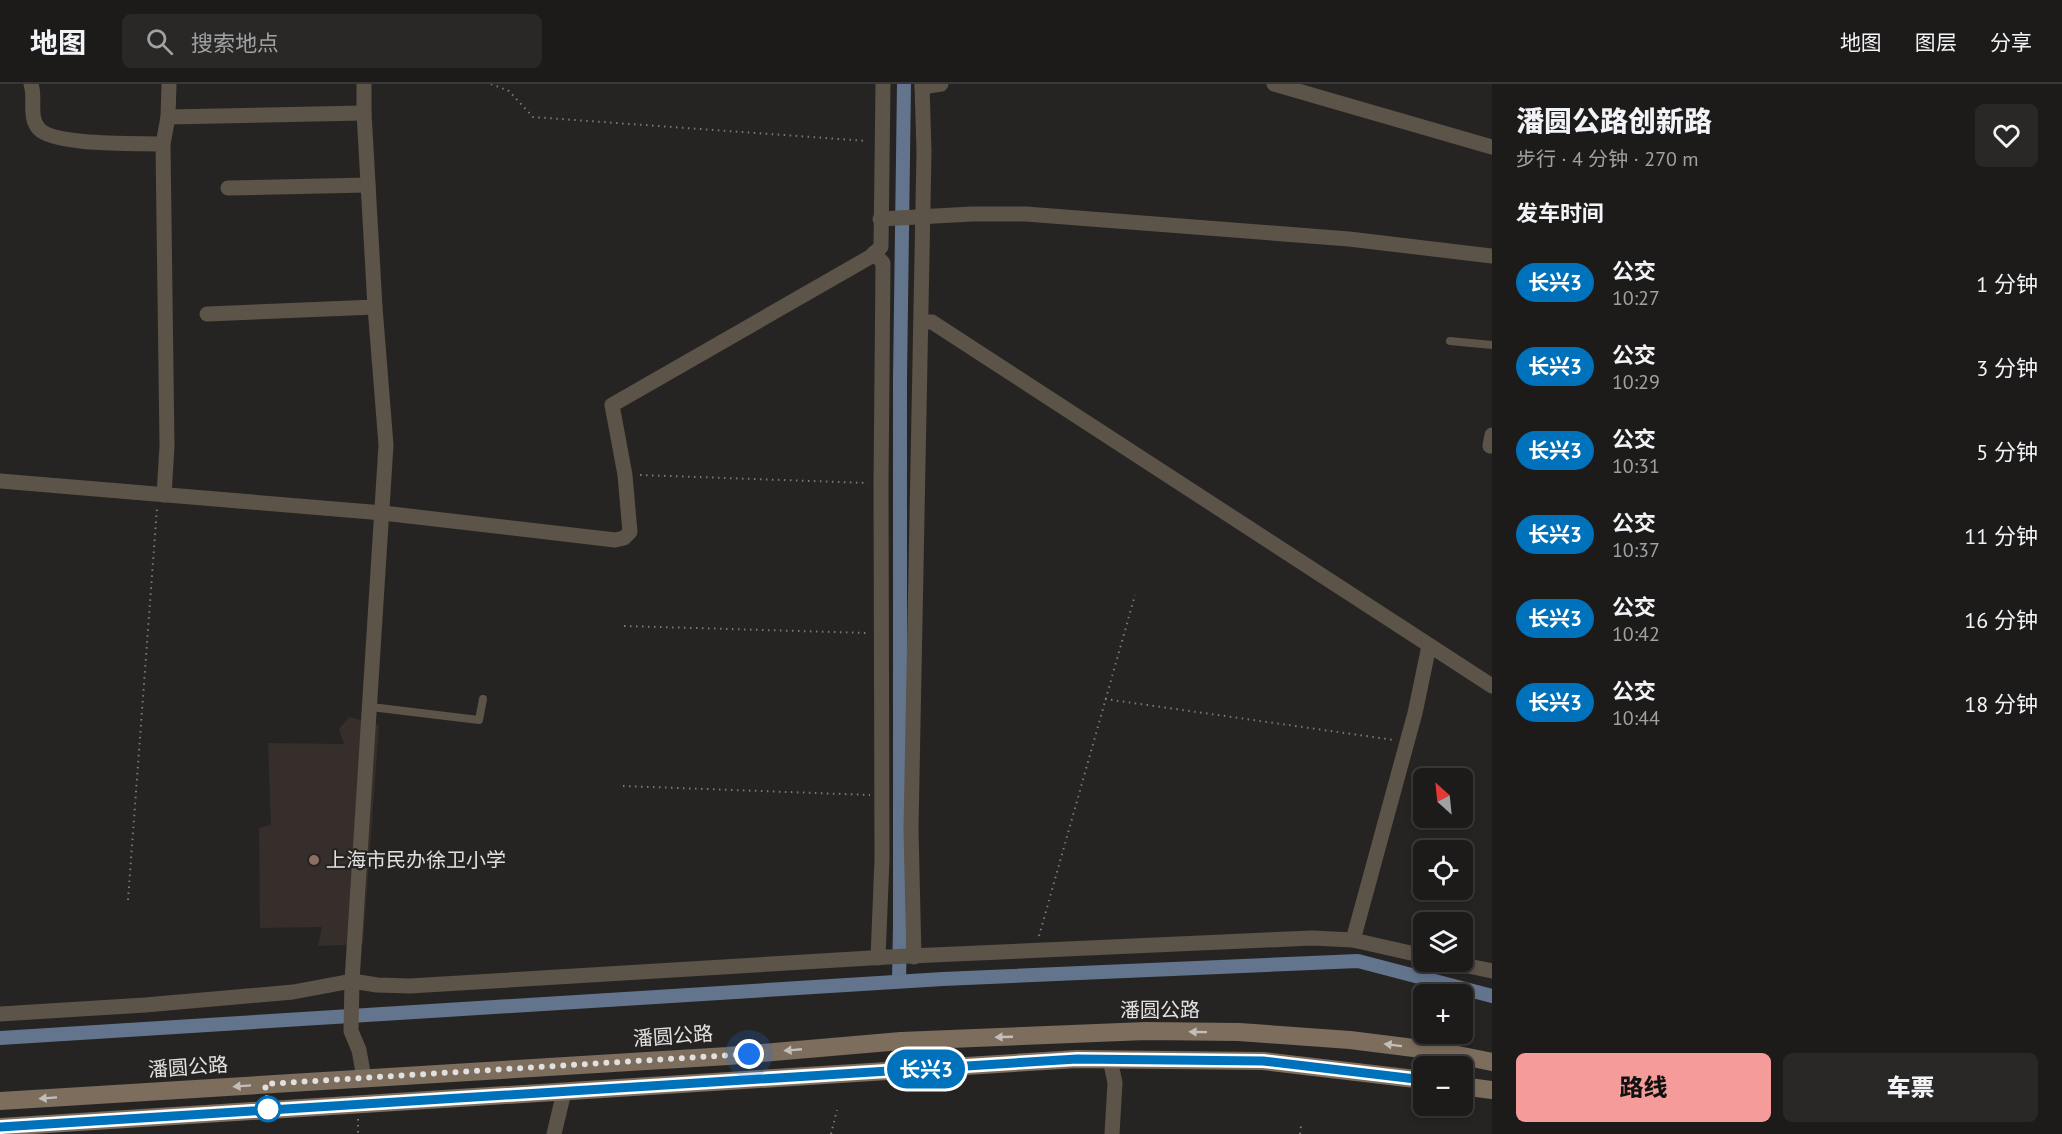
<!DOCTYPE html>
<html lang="zh">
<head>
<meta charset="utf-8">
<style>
	body { margin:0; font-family:"PT Sans","Noto Sans SC",sans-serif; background:#292827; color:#f1f3f6; height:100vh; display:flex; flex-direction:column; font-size:22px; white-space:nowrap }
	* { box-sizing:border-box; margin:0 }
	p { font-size:20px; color:#a0a1a2 }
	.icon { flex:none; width:33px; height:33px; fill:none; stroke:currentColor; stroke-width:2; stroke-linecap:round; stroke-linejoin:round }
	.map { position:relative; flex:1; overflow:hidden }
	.side { display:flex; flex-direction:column; background:#1c1b1a; width:570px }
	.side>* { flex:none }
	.badge { padding:0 12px; border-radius:20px; font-size:21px; line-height:39px }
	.needle { width:39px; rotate:333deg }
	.fabs { position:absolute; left:1413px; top:684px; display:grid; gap:12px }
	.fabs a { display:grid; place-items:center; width:60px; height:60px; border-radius:9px; background:#1c1b1a; box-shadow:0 3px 9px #0003,0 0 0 2px #3a3939; font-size:30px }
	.you { position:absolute; width:30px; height:30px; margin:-15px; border:4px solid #fff; border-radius:50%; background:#1a73e8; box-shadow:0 0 0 9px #1a73e833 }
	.map>.badge { position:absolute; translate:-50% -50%; box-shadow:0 0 0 3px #fff }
	h2 { padding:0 24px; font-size:22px; line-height:54px }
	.round { display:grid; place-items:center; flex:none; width:63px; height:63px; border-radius:9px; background:#292827 }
	.headline { display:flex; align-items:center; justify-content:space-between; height:102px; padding:0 24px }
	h1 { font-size:28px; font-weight:800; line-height:45px }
	.cta { display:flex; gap:12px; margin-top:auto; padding:12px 24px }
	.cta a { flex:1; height:69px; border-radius:9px; background:#f59b99; color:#111; font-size:24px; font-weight:800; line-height:69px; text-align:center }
	.cta a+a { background:#292827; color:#f1f3f6 }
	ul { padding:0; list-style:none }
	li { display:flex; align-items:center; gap:18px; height:84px; padding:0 24px }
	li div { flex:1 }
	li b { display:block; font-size:22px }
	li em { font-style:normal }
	li .badge { min-width:66px; font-weight:700; text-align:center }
	header { display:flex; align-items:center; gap:36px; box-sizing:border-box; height:84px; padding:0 30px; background:#1c1b1a; border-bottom:2px solid #3a3939 }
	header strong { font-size:28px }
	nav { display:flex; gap:33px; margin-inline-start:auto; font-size:21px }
	.search { width:420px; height:54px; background:#292827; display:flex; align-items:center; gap:15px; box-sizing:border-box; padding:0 21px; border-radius:9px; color:#a0a1a2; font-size:22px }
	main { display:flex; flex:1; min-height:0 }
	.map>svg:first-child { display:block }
	.built { fill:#362e2a }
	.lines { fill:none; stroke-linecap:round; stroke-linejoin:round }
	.canal { stroke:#63748d; stroke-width:14 }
	.path { stroke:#7b7a78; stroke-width:2; stroke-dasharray:1.5 4.5; stroke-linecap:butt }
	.service { stroke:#5c5349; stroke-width:8 }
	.minor { stroke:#5c5349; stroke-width:15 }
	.secondary { stroke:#7c6d5d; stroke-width:18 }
	.oneway { fill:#c3beb8 }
	.line-casing { stroke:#fff; stroke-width:14 }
	.line { stroke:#0072bc; stroke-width:9 }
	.walk { stroke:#e1e0df; stroke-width:6; stroke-dasharray:0 10.8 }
	.education-dot { fill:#8d6e63; stroke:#262422; stroke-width:2 }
	.stop-dot { fill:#fff; stroke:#0072bc; stroke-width:3 }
	.labels { text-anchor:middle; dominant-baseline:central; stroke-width:4.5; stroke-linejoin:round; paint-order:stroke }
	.poi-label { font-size:20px; fill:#e1e0df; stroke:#262422; text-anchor:start }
	.street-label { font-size:20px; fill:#e1e0df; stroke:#262422 }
</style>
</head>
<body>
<header>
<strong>地图</strong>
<div class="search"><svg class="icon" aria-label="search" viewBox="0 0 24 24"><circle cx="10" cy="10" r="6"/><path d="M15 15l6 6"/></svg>搜索地点</div>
<nav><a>地图</a><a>图层</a><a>分享</a></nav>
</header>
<main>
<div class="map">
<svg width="1492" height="1050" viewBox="0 0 1492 1050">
	<rect width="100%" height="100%" fill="#262422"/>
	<!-- built -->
	<path class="built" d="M 349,633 L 379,641 L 363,860 L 318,862 L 322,843 L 260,844 L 259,744 L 271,741 L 268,659 L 344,660 L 339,645 Z"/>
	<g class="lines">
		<!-- canal -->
		<g class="canal">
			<path d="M 899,897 L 900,842 L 900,294 L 904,0"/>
			<path d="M 0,954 L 943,895 L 1358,877 L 1492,912"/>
		</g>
		<!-- path -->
		<g class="path">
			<path d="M 491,0 L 509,7 L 533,33 L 867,57"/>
			<path d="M 640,391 L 868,399"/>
			<path d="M 624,542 L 868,549"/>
			<path d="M 1105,615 L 1394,656"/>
			<path d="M 623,702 L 870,711"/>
			<path d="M 128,816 L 157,424"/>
			<path d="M 1039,852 L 1135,511"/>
			<path d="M 358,1035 L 358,1050"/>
			<path d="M 831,1050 L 837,1026"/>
			<path d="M 1300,1050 L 1301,1042"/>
		</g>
		<!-- service -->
		<g class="service">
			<path d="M 1450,257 L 1492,261"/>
			<path d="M 371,623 L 479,636 L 483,615"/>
		</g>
		<!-- minor -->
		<g class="minor">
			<path d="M 31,0 C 36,14 28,33 39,45 C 55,62 138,59 163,60"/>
			<path d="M 1274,0 L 1492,63"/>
			<path d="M 922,3 L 941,0"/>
			<path d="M 168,33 L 169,0"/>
			<path d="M 228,104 L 368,101"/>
			<path d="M 880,135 L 972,130 L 1026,130 L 1349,155 L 1492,172"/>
			<path d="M 874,169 L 883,179 L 881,399 L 882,775 L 878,874"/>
			<path d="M 207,230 L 375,223"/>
			<path d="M 921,238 L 932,238 L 1492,602"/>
			<path d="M 1490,362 L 1492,351"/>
			<path d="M 0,397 L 383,429 L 615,456 L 624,454 L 630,448 L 625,391 L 612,321 L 870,173 L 881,163 L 883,0"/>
			<path d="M 164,411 L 167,362 L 163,60 L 168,33 L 364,29"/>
			<path d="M 1353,856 L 1415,629 L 1429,562"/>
			<path d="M 914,873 L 911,745 L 924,68 L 922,0"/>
			<path d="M 1449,878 L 1492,887"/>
			<path d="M 0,930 L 145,921 L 293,908 L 352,897 L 377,901 L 410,902 L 887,873 L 1312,854 L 1353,856 L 1424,872"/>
			<path d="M 1110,975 L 1115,999 L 1112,1050"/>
			<path d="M 364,994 L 359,966 L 351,947 L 352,897 L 386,361 L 375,223 L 364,29 L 364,0"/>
			<path d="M 554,1050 L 564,1008"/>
		</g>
		<!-- secondary -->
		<g class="secondary">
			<path d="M 1462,1002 L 1492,1006"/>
			<path d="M 0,1017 L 728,972 L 901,957 L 1146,947 L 1239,948 L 1350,956 L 1438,967 L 1492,978"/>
			<path d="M 0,1043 L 1077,975 L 1263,977 L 1424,996"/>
		</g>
	</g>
	<!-- one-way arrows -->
	<defs><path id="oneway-solid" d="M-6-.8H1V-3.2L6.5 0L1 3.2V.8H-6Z" transform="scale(1.5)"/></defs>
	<g class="oneway">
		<use href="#oneway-solid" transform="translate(1198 948) rotate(-179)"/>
		<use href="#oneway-solid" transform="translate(1004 953) rotate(178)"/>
		<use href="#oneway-solid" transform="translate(1393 961) rotate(-173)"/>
		<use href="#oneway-solid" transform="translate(793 966) rotate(175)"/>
		<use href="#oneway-solid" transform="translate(242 1002) rotate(176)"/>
		<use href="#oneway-solid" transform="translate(48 1014) rotate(176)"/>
	</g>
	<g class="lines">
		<!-- line casing -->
		<g class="line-casing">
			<path id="line" d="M 0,1043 L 1077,975 L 1263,977 L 1424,996"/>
		</g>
		<!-- line -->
		<use href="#line" class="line"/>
		<!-- walk -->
		<path class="walk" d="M 268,1025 L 265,1000 L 749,970"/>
	</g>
	<!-- markers -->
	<circle class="education-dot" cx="314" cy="776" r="6"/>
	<circle class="stop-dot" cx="268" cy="1025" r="12"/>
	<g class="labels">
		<!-- poi labels -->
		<g class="poi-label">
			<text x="326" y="776">上海市民办徐卫小学</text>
		</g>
		<!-- street labels -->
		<g class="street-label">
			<text x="1160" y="926">潘圆公路</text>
			<text transform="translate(673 952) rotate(-4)">潘圆公路</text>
			<text transform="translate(188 983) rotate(-4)">潘圆公路</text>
		</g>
	</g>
</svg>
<div class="fabs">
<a><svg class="needle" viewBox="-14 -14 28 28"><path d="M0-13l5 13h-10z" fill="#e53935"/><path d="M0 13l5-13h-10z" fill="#a0a1a2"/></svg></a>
<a><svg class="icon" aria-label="locate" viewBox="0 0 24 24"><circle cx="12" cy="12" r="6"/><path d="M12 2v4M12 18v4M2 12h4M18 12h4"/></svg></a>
<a><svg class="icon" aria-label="layers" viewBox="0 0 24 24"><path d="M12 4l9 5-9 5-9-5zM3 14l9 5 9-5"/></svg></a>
<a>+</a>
<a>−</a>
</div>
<div class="you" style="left:749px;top:970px"></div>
<b class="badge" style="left:926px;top:985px;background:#0072bc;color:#fff">长兴3</b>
</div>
<section class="side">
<div class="headline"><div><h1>潘圆公路创新路</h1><p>步行 · 4 分钟 · 270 m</p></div><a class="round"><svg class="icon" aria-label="heart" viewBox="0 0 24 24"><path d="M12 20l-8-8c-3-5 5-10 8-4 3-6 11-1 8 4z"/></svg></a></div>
<h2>发车时间</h2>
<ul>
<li><span class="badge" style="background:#0072bc;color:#fff">长兴3</span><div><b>公交</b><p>10:27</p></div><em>1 分钟</em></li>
<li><span class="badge" style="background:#0072bc;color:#fff">长兴3</span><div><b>公交</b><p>10:29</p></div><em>3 分钟</em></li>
<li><span class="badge" style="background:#0072bc;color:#fff">长兴3</span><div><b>公交</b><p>10:31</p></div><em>5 分钟</em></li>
<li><span class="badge" style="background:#0072bc;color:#fff">长兴3</span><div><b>公交</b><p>10:37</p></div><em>11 分钟</em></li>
<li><span class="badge" style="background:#0072bc;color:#fff">长兴3</span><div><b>公交</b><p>10:42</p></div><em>16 分钟</em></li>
<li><span class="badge" style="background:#0072bc;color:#fff">长兴3</span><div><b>公交</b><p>10:44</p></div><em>18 分钟</em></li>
</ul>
<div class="cta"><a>路线</a><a>车票</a></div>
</section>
</main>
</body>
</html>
